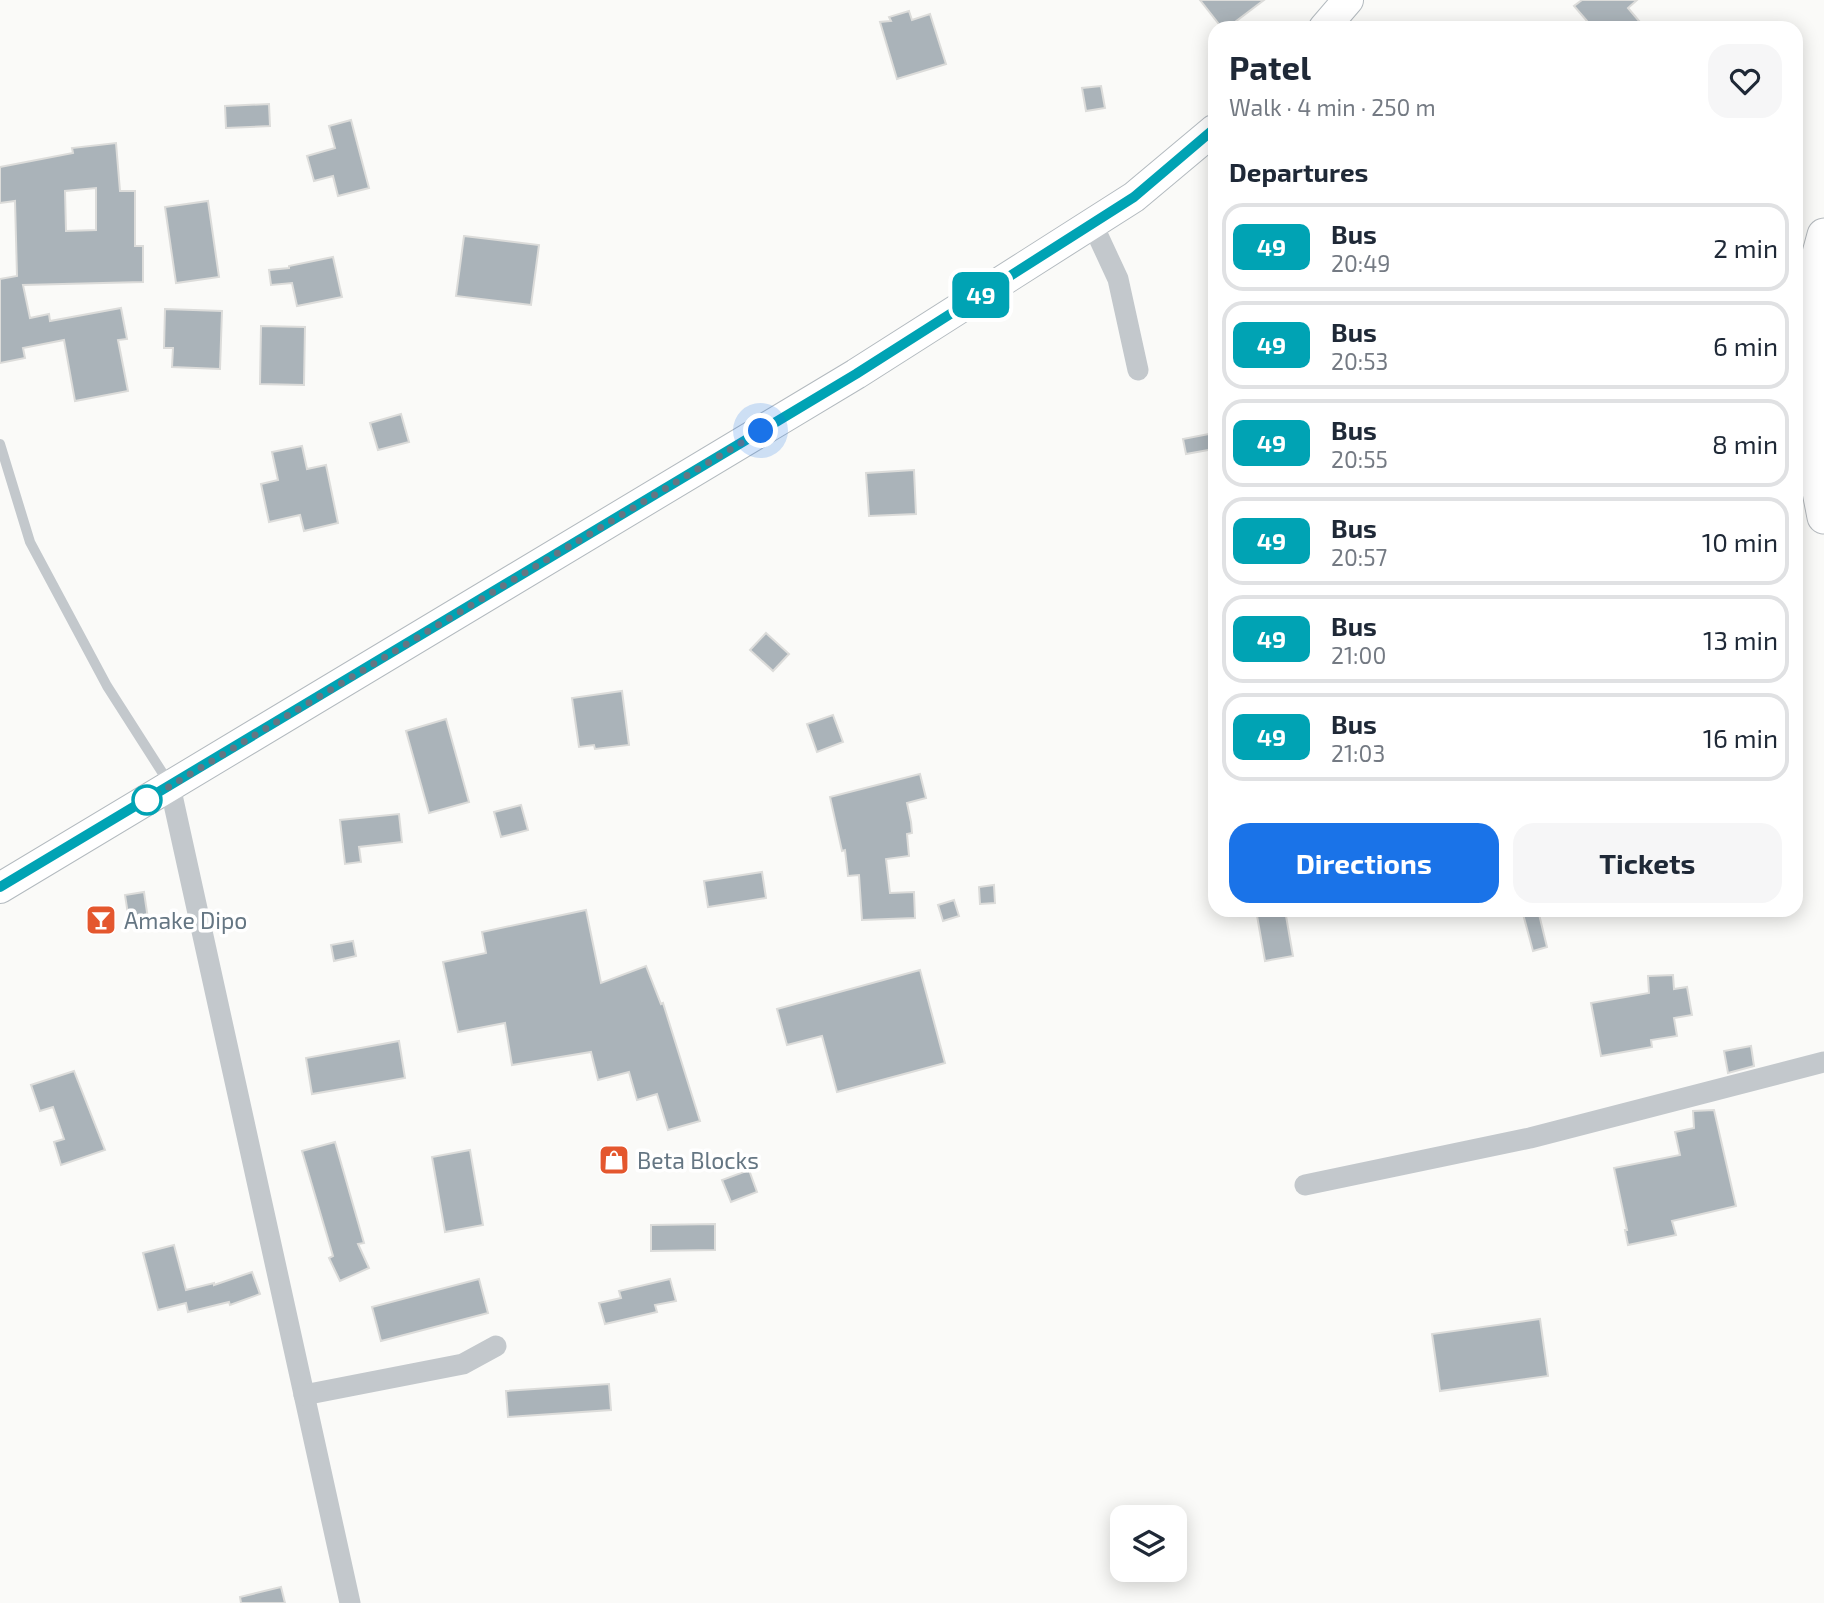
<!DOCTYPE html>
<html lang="en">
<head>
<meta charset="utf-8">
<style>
	body { margin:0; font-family:"Exo 2",sans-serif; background:#f6f6f7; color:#1f2937; height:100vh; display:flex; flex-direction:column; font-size:26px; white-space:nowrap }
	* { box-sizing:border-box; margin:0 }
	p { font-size:23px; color:#747a83 }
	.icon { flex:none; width:38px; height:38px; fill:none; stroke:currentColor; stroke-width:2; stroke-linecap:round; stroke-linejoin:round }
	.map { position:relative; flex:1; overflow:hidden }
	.drawer { position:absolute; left:1208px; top:21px; width:595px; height:896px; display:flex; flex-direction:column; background:#fff; border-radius:21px; box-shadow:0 4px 18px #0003 }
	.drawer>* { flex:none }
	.badge { padding:0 14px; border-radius:10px; font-size:24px; line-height:46px }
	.tools { position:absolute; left:1110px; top:1505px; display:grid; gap:14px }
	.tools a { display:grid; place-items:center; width:77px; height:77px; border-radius:14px; background:#fff; box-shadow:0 4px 18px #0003; font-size:35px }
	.you { position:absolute; width:35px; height:35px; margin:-18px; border:5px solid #fff; border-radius:50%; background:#1a73e8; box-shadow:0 0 0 10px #1a73e833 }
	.map>.badge { position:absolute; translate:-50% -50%; box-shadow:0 0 0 4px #fff }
	h2 { padding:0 21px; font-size:26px; line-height:63px }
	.round { display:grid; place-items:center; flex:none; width:74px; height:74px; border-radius:21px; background:#f6f6f7 }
	.summary { display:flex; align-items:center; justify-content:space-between; height:119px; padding:0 21px }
	h1 { font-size:33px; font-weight:700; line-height:52px }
	.button { display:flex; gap:14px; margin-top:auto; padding:14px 21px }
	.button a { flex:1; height:80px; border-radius:21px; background:#1a73e8; color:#fff; font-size:28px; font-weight:700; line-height:80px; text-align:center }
	.button a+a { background:#f6f6f7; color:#1f2937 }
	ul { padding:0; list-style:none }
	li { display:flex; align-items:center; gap:21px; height:88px; margin:0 14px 10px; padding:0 7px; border:4px solid #e0e1e3; border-radius:21px }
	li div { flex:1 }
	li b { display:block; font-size:26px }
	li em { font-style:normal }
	li .badge { min-width:77px; font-weight:700; text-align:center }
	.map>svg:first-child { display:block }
	.building { fill:#aab3b9; stroke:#dcdcda; stroke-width:2; fill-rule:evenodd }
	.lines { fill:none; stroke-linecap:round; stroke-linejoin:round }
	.secondary-casing { stroke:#b3babf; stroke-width:32 }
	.primary-casing { stroke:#b5babe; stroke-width:35 }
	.lane { stroke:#c3c8cc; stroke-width:10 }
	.street { stroke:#c3c8cc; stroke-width:21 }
	.secondary { stroke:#fff; stroke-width:30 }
	.primary { stroke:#fff; stroke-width:33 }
	.line-casing { stroke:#fff; stroke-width:16 }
	.line { stroke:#00a3b4; stroke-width:10 }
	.walk { stroke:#657683; stroke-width:7; stroke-dasharray:0 12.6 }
	.stop-dot { fill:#fff; stroke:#00a3b4; stroke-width:3.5 }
	.labels { text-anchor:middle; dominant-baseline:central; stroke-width:7; stroke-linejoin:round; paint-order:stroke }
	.poi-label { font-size:23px; fill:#657683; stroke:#fff; text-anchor:start }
</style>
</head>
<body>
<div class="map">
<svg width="1824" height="1603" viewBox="0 0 1824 1603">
	<rect width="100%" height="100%" fill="#fafaf8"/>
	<!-- building -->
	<g class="building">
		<path d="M 1200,0 L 1264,0 L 1227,28 L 1222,28 Z"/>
		<path d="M 1582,0 L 1637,0 L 1628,8 L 1645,28 L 1593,28 L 1574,6 Z"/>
		<path d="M 909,11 L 912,20 L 930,14 L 946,64 L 897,79 L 880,22 L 891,21 L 889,17 Z"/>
		<path d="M 1101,86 L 1105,108 L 1086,111 L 1082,88 Z"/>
		<path d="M 269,104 L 270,126 L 226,128 L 225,106 Z"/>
		<path d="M 351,120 L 369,188 L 338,196 L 333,176 L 314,181 L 307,156 L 335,148 L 329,126 Z"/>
		<path d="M 116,143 L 120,191 L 135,191 L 135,246 L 143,246 L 143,282 L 23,285 L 30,318 L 49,314 L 50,321 L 121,308 L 127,339 L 118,340 L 128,391 L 75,401 L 64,340 L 23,348 L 25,358 L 0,363 L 0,279 L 17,276 L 15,201 L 0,203 L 0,167 L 73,153 L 72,148 ZM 96,188 L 96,230 L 66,231 L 65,191 Z"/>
		<path d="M 208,201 L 219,277 L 176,283 L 165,207 Z"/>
		<path d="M 464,236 L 539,245 L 531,305 L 456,296 Z"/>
		<path d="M 333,257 L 342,297 L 297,306 L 292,283 L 271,285 L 269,270 L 289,268 L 289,266 Z"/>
		<path d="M 165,309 L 222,311 L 220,369 L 172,367 L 173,348 L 164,348 Z"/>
		<path d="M 261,326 L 305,327 L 304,385 L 260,384 Z"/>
		<path d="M 401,414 L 409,442 L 378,450 L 370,423 Z"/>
		<path d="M 1214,433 L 1214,449 L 1186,454 L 1183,439 Z"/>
		<path d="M 302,446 L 307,469 L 326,465 L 338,523 L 304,531 L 300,515 L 269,522 L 261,484 L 278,480 L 272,452 Z"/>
		<path d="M 914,470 L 916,514 L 869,516 L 866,473 Z"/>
		<path d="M 766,633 L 789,654 L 773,671 L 750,650 Z"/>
		<path d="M 622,691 L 629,745 L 595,749 L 594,745 L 579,747 L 572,698 Z"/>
		<path d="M 833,715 L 843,742 L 817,752 L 807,724 Z"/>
		<path d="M 446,719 L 469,802 L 429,813 L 406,731 Z"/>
		<path d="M 920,774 L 926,798 L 907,803 L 911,822 L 912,833 L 907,834 L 909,856 L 886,859 L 890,893 L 914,892 L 915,918 L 862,920 L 859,875 L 848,876 L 845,850 L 842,851 L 830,797 Z"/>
		<path d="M 521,805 L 528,830 L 501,837 L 494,812 Z"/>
		<path d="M 399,814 L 402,842 L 359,847 L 361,862 L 345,864 L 340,820 Z"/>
		<path d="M 762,872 L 766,898 L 708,907 L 704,881 Z"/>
		<path d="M 994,885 L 995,903 L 980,904 L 979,887 Z"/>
		<path d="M 144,892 L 148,919 L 129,921 L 125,895 Z"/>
		<path d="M 954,900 L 959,916 L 943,921 L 938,905 Z"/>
		<path d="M 586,910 L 601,983 L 646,966 L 661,1004 L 663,1003 L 700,1121 L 668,1130 L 657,1094 L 637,1100 L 629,1072 L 598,1080 L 591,1052 L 512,1065 L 505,1023 L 458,1032 L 443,962 L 486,953 L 482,932 Z"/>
		<path d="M 1256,910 L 1285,910 L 1293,956 L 1265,961 Z"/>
		<path d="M 1538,910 L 1547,947 L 1533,951 L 1523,914 Z"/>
		<path d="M 353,941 L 356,956 L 334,961 L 331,945 Z"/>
		<path d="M 920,970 L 945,1063 L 837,1092 L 822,1036 L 787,1045 L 777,1009 Z"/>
		<path d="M 1673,975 L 1674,989 L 1687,987 L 1692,1015 L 1674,1018 L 1677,1036 L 1651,1040 L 1652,1047 L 1601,1056 L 1591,1003 L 1649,993 L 1648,976 Z"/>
		<path d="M 399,1041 L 405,1078 L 312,1094 L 306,1058 Z"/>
		<path d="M 1751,1046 L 1754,1066 L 1728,1073 L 1724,1051 Z"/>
		<path d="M 74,1071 L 105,1150 L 61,1165 L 54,1142 L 64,1139 L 53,1107 L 40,1111 L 31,1085 Z"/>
		<path d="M 1714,1110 L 1736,1206 L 1672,1221 L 1676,1235 L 1628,1245 L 1625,1230 L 1627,1230 L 1614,1168 L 1680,1155 L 1675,1132 L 1694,1128 L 1693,1111 Z"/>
		<path d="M 335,1142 L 364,1243 L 358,1244 L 369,1268 L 340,1281 L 329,1258 L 333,1256 L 302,1151 Z"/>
		<path d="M 470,1150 L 483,1225 L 445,1232 L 432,1157 Z"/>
		<path d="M 749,1170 L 757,1192 L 731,1202 L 722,1180 Z"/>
		<path d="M 715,1224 L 715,1250 L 651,1251 L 651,1225 Z"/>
		<path d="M 174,1245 L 186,1290 L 214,1283 L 214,1285 L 252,1272 L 260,1294 L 230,1305 L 229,1302 L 188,1312 L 186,1303 L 158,1310 L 143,1253 Z"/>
		<path d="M 479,1279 L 488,1313 L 381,1341 L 372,1307 Z"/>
		<path d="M 670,1279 L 676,1301 L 655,1305 L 657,1312 L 605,1324 L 599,1303 L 621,1298 L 619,1291 Z"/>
		<path d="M 1540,1319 L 1548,1376 L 1440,1391 L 1432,1334 Z"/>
		<path d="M 609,1384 L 611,1410 L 508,1417 L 506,1391 Z"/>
		<path d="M 281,1587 L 285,1603 L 241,1603 L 240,1597 Z"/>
	</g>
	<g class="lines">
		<!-- secondary casing -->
		<g class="secondary-casing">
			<g id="secondary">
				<path d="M 1324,28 L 1348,0"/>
				<path d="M 0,888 L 856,374 L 1134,197 L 1214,130"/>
			</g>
		</g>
		<!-- primary casing -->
		<g class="primary-casing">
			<path id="primary" d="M 1824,235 L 1813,276 L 1809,440 L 1824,517"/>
		</g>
		<!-- lane -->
		<path class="lane" d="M 0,444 L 30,542 L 107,686 L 169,783"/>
		<!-- street -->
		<g class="street">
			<path d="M 1092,223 L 1118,279 L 1138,370"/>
			<path d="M 170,786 L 350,1603"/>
			<path d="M 1305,1185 L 1530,1138 L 1824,1062"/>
			<path d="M 304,1395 L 463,1364 L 496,1346"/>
		</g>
		<!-- secondary -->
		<use href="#secondary" class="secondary"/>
		<!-- primary -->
		<use href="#primary" class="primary"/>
	</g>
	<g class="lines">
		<!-- line casing -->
		<g class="line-casing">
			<path id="line" d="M 0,887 L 856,374 L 1134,197 L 1214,129"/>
		</g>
		<!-- line -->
		<use href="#line" class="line"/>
		<!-- walk -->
		<path class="walk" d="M 147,800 L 761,431"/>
	</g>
	<!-- icons -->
	<defs>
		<g id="bar-square" transform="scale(1.575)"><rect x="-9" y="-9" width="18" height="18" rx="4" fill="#e4572e" stroke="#fff"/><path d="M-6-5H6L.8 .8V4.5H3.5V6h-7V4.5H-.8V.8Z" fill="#fff"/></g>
		<g id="shop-square" transform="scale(1.575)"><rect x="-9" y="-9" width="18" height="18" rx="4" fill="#e4572e" stroke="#fff"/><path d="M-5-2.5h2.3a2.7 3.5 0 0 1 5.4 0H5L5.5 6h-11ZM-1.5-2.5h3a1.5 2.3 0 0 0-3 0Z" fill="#fff"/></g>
	</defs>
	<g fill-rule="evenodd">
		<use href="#bar-square" x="101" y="920"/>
		<use href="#shop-square" x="614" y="1160"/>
	</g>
	<!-- markers -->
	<circle class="stop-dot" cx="147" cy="800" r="14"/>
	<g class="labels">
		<!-- poi labels -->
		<g class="poi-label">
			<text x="124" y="920">Amake Dipo</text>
			<text x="637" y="1160">Beta Blocks</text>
		</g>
	</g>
</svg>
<div class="tools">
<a><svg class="icon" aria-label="layers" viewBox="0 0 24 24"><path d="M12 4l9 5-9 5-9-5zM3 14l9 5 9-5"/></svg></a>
</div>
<div class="you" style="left:761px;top:431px"></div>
<b class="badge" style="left:981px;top:295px;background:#00a3b4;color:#fff">49</b>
<section class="drawer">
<div class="summary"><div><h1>Patel</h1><p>Walk · 4 min · 250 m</p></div><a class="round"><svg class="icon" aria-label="heart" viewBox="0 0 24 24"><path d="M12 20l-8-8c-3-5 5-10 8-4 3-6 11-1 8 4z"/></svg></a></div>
<h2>Departures</h2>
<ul>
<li><span class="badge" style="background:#00a3b4;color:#fff">49</span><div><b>Bus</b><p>20:49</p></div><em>2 min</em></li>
<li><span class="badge" style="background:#00a3b4;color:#fff">49</span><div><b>Bus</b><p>20:53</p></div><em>6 min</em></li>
<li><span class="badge" style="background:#00a3b4;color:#fff">49</span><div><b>Bus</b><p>20:55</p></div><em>8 min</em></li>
<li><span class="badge" style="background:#00a3b4;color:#fff">49</span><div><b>Bus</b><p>20:57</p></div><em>10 min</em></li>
<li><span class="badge" style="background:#00a3b4;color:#fff">49</span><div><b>Bus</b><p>21:00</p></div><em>13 min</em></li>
<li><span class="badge" style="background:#00a3b4;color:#fff">49</span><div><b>Bus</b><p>21:03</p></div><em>16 min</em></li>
</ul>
<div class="button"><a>Directions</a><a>Tickets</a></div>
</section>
</div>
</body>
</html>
